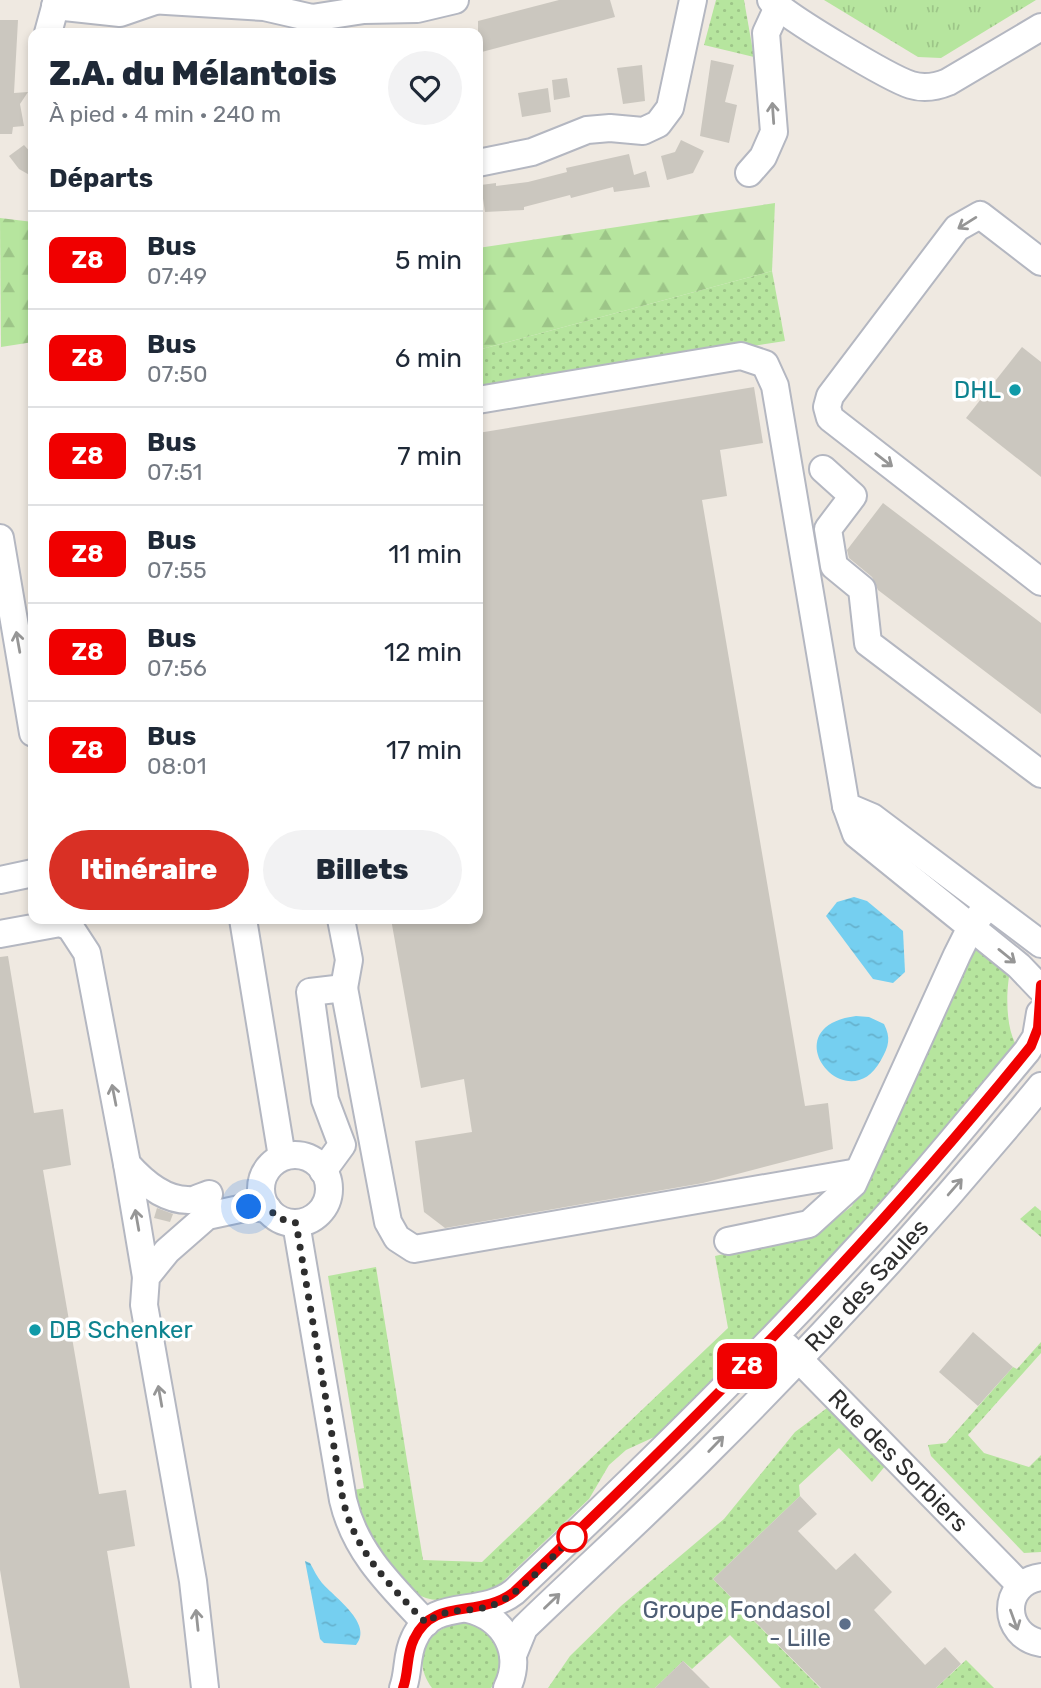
<!DOCTYPE html>
<html lang="fr">
<head>
<meta charset="utf-8">
<style>
	body { margin:0; font-family:Rubik,sans-serif; background:#f2f2f3; color:#1f2937; height:100vh; display:flex; flex-direction:column; font-size:26px; white-space:nowrap }
	* { box-sizing:border-box; margin:0 }
	p { font-size:23px; color:#747a83 }
	.icon { flex:none; width:38px; height:38px; fill:none; stroke:currentColor; stroke-width:2; stroke-linecap:round; stroke-linejoin:round }
	.map { position:relative; flex:1; overflow:hidden }
	.sheet { position:absolute; left:28px; top:28px; width:455px; height:896px; display:flex; flex-direction:column; background:#fff; border-radius:14px; box-shadow:0 4px 10px #0003 }
	.sheet>* { flex:none }
	.badge { padding:0 14px; border-radius:10px; font-size:24px; line-height:46px }
	.you { position:absolute; width:35px; height:35px; margin:-18px; border:5px solid #fff; border-radius:50%; background:#1a73e8; box-shadow:0 0 0 10px #1a73e833 }
	.map>.badge { position:absolute; translate:-50% -50%; box-shadow:0 0 0 4px #fff }
	h2 { padding:0 21px; font-size:26px; line-height:63px }
	.round { display:grid; place-items:center; flex:none; width:74px; height:74px; border-radius:37px; background:#f2f2f3 }
	.overview { display:flex; align-items:center; justify-content:space-between; height:119px; padding:0 21px }
	h1 { font-size:33px; font-weight:800; line-height:52px }
	.button { display:flex; gap:14px; margin-top:auto; padding:14px 21px }
	.button a { flex:1; height:80px; border-radius:42px; background:#d93025; color:#fff; font-size:28px; font-weight:800; line-height:80px; text-align:center }
	.button a+a { background:#f2f2f3; color:#1f2937 }
	ul { padding:0; list-style:none }
	li { display:flex; align-items:center; gap:21px; height:98px; padding:0 21px; border-top:2px solid #e0e1e3 }
	li div { flex:1 }
	li b { display:block; font-size:26px }
	li em { font-style:normal }
	li .badge { min-width:77px; font-weight:700; text-align:center }
	.map>svg:first-child { display:block }
	.grass { fill:url(#grass-dots) }
	.forest { fill:url(#forest-firs) }
	.park { fill:url(#park-tufts) }
	.water { fill:url(#water-ripples) }
	.building { fill:#cbc7bf }
	.lines { fill:none; stroke-linecap:round; stroke-linejoin:round }
	.minor-casing { stroke:#b4b7c1; stroke-width:30 }
	.minor { stroke:#fff; stroke-width:26 }
	.oneway { stroke:#969696 }
	.line-casing { stroke:#fff; stroke-width:16 }
	.line { stroke:#f00000; stroke-width:10 }
	.walk { stroke:#2e2e2e; stroke-width:7; stroke-dasharray:0 12.6 }
	.culture-dot { fill:#0f9aa8; stroke:#fff; stroke-width:2.5 }
	.stop-dot { fill:#fff; stroke:#f00000; stroke-width:3.5 }
	.service-dot { fill:#5c6f8a; stroke:#fff; stroke-width:2.5 }
	.labels { text-anchor:middle; dominant-baseline:central; stroke-width:7; stroke-linejoin:round; paint-order:stroke }
	.culture-label { font-size:24px; fill:#0d838f; stroke:#fff; text-anchor:end }
	.street-label { font-size:24px; fill:#2e2e2e; stroke:#fff }
	.service-label { font-size:24px; fill:#4e5e75; stroke:#fff; text-anchor:end }
</style>
</head>
<body>
<div class="map">
<svg width="1041" height="1688" viewBox="0 0 1041 1688">
	<defs>
		<pattern id="grass-dots" width="8" height="8" patternUnits="userSpaceOnUse" patternTransform="scale(1.75)"><rect width="8" height="8" fill="#b6e59e"/><path d="M2 2h.1M6 6h.1" fill="none" stroke="#9dc588" stroke-width="1.8" stroke-linecap="round"/></pattern>
		<pattern id="forest-firs" width="22" height="20" patternUnits="userSpaceOnUse" patternTransform="scale(1.75)"><rect width="22" height="20" fill="#b6e59e"/><path d="M5 1l3.5 6h-7zM16 11l3.5 6h-7z" fill="#9dc588"/></pattern>
		<pattern id="park-tufts" width="24" height="20" patternUnits="userSpaceOnUse" patternTransform="scale(1.75)"><rect width="24" height="20" fill="#b6e59e"/><path d="M3 7l-1-3M5 7V3M7 7l1-3M15 17l-1-3M17 17v-4M19 17l1-3" fill="none" stroke="#9dc588"/></pattern>
		<pattern id="water-ripples" width="26" height="14" patternUnits="userSpaceOnUse" patternTransform="scale(1.75)"><rect width="26" height="14" fill="#75cff0"/><path d="M2 4q2-2 4 0t4 0M15 11q2-2 4 0t4 0" fill="none" stroke="#66b2ce"/></pattern>
	</defs>
	<rect width="100%" height="100%" fill="#efe9e1"/>
	<!-- grass -->
	<g class="grass">
		<path d="M 716,0 L 744,0 L 754,57 L 704,45 Z"/>
		<path d="M 772,271 L 785,341 L 478,389 L 478,350 Z"/>
		<path d="M 979,945 L 1011,966 C 1006,988 1005,1023 1015,1043 L 912,1168 L 731,1364 L 663,1433 L 626,1450 L 609,1465 L 589,1499 L 495,1589 C 477,1601 474,1596 454,1597 C 449,1598 444,1600 438,1600 C 394,1599 360,1526 354,1490 L 364,1488 L 328,1276 L 376,1267 L 423,1560 L 482,1562 L 728,1328 L 715,1256 L 819,1232 L 852,1206 L 876,1163 L 972,948 Z"/>
		<path d="M 1035,1206 L 1041,1211 L 1041,1237 L 1020,1219 Z"/>
		<path d="M 1041,1342 L 1041,1353 L 968,1435 L 984,1453 L 1029,1467 L 1041,1455 L 1041,1552 L 1024,1553 L 931,1456 L 928,1445 L 946,1443 L 1013,1367 L 1017,1369 Z"/>
		<path d="M 827,1408 L 886,1465 L 872,1482 L 839,1448 L 799,1485 L 800,1496 L 713,1579 L 820,1688 L 781,1688 L 730,1635 L 692,1669 L 683,1661 L 655,1688 L 548,1688 L 570,1656 L 621,1606 L 724,1519 L 795,1432 Z"/>
		<path d="M 461,1622 C 494,1625 512,1661 491,1688 L 432,1688 C 410,1659 428,1628 461,1622 Z"/>
		<path d="M 966,1660 L 994,1688 L 936,1688 Z"/>
	</g>
	<!-- forest -->
	<g class="forest">
		<path d="M 775,203 L 772,271 L 478,350 L 478,248 Z"/>
		<path d="M 0,218 L 33,222 L 33,342 L 1,347 Z"/>
	</g>
	<!-- park -->
	<path class="park" d="M 824,0 L 1036,0 L 941,58 L 918,57 Z"/>
	<!-- water -->
	<g class="water">
		<path d="M 854,897 L 867,901 L 903,931 L 905,972 L 893,983 L 873,979 L 826,916 L 837,902 Z"/>
		<path d="M 856,1016 L 869,1017 L 884,1024 C 891,1038 889,1046 881,1060 C 847,1123 770,1027 856,1016 Z"/>
		<path d="M 305,1561 L 310,1563 C 314,1570 317,1577 322,1583 C 334,1597 374,1624 356,1645 L 324,1643 L 320,1639 Z"/>
	</g>
	<!-- building -->
	<g class="building">
		<path d="M 559,0 L 610,0 L 615,17 L 478,53 L 478,21 Z"/>
		<path d="M 0,20 L 18,20 L 14,93 L 28,92 L 20,104 L 24,126 L 13,127 L 12,134 L 0,134 Z"/>
		<path d="M 711,60 L 734,65 L 725,102 L 737,105 L 729,143 L 700,136 Z"/>
		<path d="M 642,65 L 645,101 L 623,104 L 617,68 Z"/>
		<path d="M 567,78 L 570,97 L 554,100 L 552,80 Z"/>
		<path d="M 548,88 L 551,112 L 522,117 L 518,93 Z"/>
		<path d="M 681,140 L 704,151 L 693,173 L 667,180 L 661,156 L 675,152 Z"/>
		<path d="M 24,145 L 33,155 L 33,177 L 19,169 L 9,156 Z"/>
		<path d="M 629,154 L 634,175 L 646,171 L 650,187 L 614,192 L 613,187 L 571,198 L 570,195 L 524,207 L 524,210 L 485,212 L 481,185 L 496,183 L 496,186 L 528,182 L 567,172 L 566,168 Z"/>
		<path d="M 1022,347 L 1041,362 L 1041,477 L 966,418 Z"/>
		<path d="M 754,387 L 763,443 L 720,450 L 727,496 L 702,500 L 805,1106 L 828,1103 L 833,1149 L 703,1183 L 445,1228 L 424,1212 L 415,1141 L 472,1132 L 464,1079 L 421,1088 L 391,919 L 478,919 L 478,433 Z"/>
		<path d="M 883,503 L 1041,623 L 1041,714 L 878,590 L 872,577 L 849,558 L 847,550 Z"/>
		<path d="M 8,956 L 34,1113 L 63,1109 L 71,1165 L 43,1170 L 99,1494 L 126,1490 L 135,1546 L 107,1551 L 130,1688 L 20,1688 L 0,1570 L 0,957 Z"/>
		<path d="M 157,1208 L 173,1214 L 170,1222 L 154,1218 Z"/>
		<path d="M 973,1332 L 1013,1367 L 978,1406 L 939,1372 Z"/>
		<path d="M 800,1496 L 817,1514 L 798,1531 L 836,1570 L 855,1553 L 892,1592 L 874,1610 L 925,1665 L 945,1647 L 961,1664 L 936,1688 L 821,1688 L 713,1579 Z"/>
		<path d="M 683,1661 L 710,1688 L 655,1688 Z"/>
	</g>
	<g class="lines">
		<!-- minor casing -->
		<g class="minor-casing">
			<g id="minor">
				<path d="M 150,0 L 264,7 L 312,18 L 364,10 L 417,9 L 455,0"/>
				<path d="M 771,0 C 787,17 889,78 911,85 C 924,89 936,87 948,82 L 1041,27"/>
				<path d="M 55,6 L 120,13 L 155,1"/>
				<path d="M 48,33 L 57,0"/>
				<path d="M 478,163 L 532,152 L 587,130 L 610,128 L 643,131 L 658,124 L 670,108 L 693,0"/>
				<path d="M 749,173 L 763,157 L 774,132 L 766,33 L 778,7"/>
				<path d="M 1041,262 L 980,215 L 957,228 L 830,396 L 827,407 L 830,418 L 1041,582"/>
				<path d="M 478,400 L 741,356 L 765,364 L 775,386 L 846,806 L 872,817 L 1041,944"/>
				<path d="M 823,469 L 853,496 L 828,529 L 834,566 L 862,589 L 868,643 L 1041,774"/>
				<path d="M 0,538 L 33,733"/>
				<path d="M 846,806 L 856,834 L 1019,966 L 1040,988"/>
				<path d="M 0,880 L 33,873"/>
				<path d="M 243,919 L 282,1157"/>
				<path d="M 341,919 L 349,960 L 344,988"/>
				<path d="M 0,934 L 60,923 L 70,927 L 87,953 L 127,1164 C 142,1181 163,1200 188,1200 C 194,1201 203,1196 209,1194"/>
				<circle cx="295" cy="1189" r="34"/>
				<path d="M 127,1164 L 146,1277"/>
				<path d="M 323,1171 L 342,1145 L 325,1100 L 310,992 L 344,988 L 388,1222 L 397,1238 L 414,1249 L 858,1172"/>
				<path d="M 296,1223 L 343,1500 C 355,1552 390,1585 426,1623"/>
				<path d="M 728,1241 L 809,1224 L 853,1184 L 957,955 L 971,927 L 988,905"/>
				<path id="s1" d="M 787,1347 L 1020,1585"/>
				<path d="M 1041,1577 C 1000,1583 1002,1636 1041,1643"/>
				<path d="M 468,1609 C 505,1618 524,1653 507,1688"/>
				<path id="s2" d="M 513,1655 L 524,1628 C 586,1568 651,1510 712,1448 C 827,1333 937,1212 1041,1086"/>
				<path d="M 205,1688 L 193,1581 L 144,1305 L 146,1277 L 167,1251 L 207,1216 L 249,1207 L 268,1209"/>
				<path d="M 403,1688 C 409,1672 406,1655 414,1639 C 433,1596 479,1619 514,1592 C 631,1482 745,1371 853,1253 C 914,1188 970,1119 1027,1051 L 1036,1037 L 1040,1013"/>
			</g>
		</g>
		<!-- minor -->
		<use href="#minor" class="minor"/>
	</g>
	<!-- one-way arrows -->
	<defs><path id="oneway-shaft" d="M-6 0H5M1.5-3L5.5 0L1.5 3" fill="none" stroke-width="1.6" stroke-linecap="round" stroke-linejoin="round" transform="scale(1.75)"/></defs>
	<g class="oneway">
		<use href="#oneway-shaft" transform="translate(773 113) rotate(-94)"/>
		<use href="#oneway-shaft" transform="translate(967 223) rotate(148)"/>
		<use href="#oneway-shaft" transform="translate(884 460) rotate(38)"/>
		<use href="#oneway-shaft" transform="translate(18 642) rotate(-100)"/>
		<use href="#oneway-shaft" transform="translate(1007 956) rotate(39)"/>
		<use href="#oneway-shaft" transform="translate(114 1095) rotate(-101)"/>
		<use href="#oneway-shaft" transform="translate(955 1187) rotate(-49)"/>
		<use href="#oneway-shaft" transform="translate(137 1220) rotate(-100)"/>
		<use href="#oneway-shaft" transform="translate(160 1396) rotate(-100)"/>
		<use href="#oneway-shaft" transform="translate(716 1444) rotate(-46)"/>
		<use href="#oneway-shaft" transform="translate(552 1601) rotate(-44)"/>
		<use href="#oneway-shaft" transform="translate(197 1620) rotate(-96)"/>
		<use href="#oneway-shaft" transform="translate(1014 1620) rotate(70)"/>
	</g>
	<g class="lines">
		<!-- line casing -->
		<g class="line-casing">
			<path id="line" d="M 403,1688 C 409,1672 406,1655 414,1639 C 434,1596 479,1619 514,1592 C 697,1419 873,1242 1031,1046 L 1038,1028 L 1041,985"/>
		</g>
		<!-- line -->
		<use href="#line" class="line"/>
		<!-- walk -->
		<path class="walk" d="M 249,1207 L 268,1209 L 281,1219 L 296,1223 L 343,1500 C 355,1552 390,1585 426,1623 C 447,1605 469,1614 493,1605 C 520,1595 554,1554 576,1534 L 572,1537"/>
	</g>
	<!-- markers -->
	<g class="culture-dot">
		<circle cx="1015" cy="390" r="7"/>
		<circle cx="35" cy="1330" r="7"/>
	</g>
	<circle class="stop-dot" cx="572" cy="1537" r="14"/>
	<circle class="service-dot" cx="845" cy="1624" r="7"/>
	<g class="labels">
		<!-- culture labels -->
		<g class="culture-label">
			<text x="1001" y="390">DHL</text>
			<text x="49" y="1330" text-anchor="start">DB Schenker</text>
		</g>
		<!-- street labels -->
		<g class="street-label">
			<text stroke="none"><textPath href="#s2" startOffset="514">Rue des Saules</textPath></text>
			<text stroke="none"><textPath href="#s1" startOffset="159">Rue des Sorbiers</textPath></text>
		</g>
		<!-- service labels -->
		<g class="service-label">
			<text x="831" y="1610">Groupe Fondasol<tspan x="831" dy="28">- Lille</tspan></text>
		</g>
	</g>
</svg>
<div class="you" style="left:249px;top:1207px"></div>
<b class="badge" style="left:747px;top:1366px;background:#f00000;color:#fff">Z8</b>
<section class="sheet">
<div class="overview"><div><h1>Z.A. du Mélantois</h1><p>À pied · 4 min · 240 m</p></div><a class="round"><svg class="icon" aria-label="heart" viewBox="0 0 24 24"><path d="M12 20l-8-8c-3-5 5-10 8-4 3-6 11-1 8 4z"/></svg></a></div>
<h2>Départs</h2>
<ul>
<li><span class="badge" style="background:#f00000;color:#fff">Z8</span><div><b>Bus</b><p>07:49</p></div><em>5 min</em></li>
<li><span class="badge" style="background:#f00000;color:#fff">Z8</span><div><b>Bus</b><p>07:50</p></div><em>6 min</em></li>
<li><span class="badge" style="background:#f00000;color:#fff">Z8</span><div><b>Bus</b><p>07:51</p></div><em>7 min</em></li>
<li><span class="badge" style="background:#f00000;color:#fff">Z8</span><div><b>Bus</b><p>07:55</p></div><em>11 min</em></li>
<li><span class="badge" style="background:#f00000;color:#fff">Z8</span><div><b>Bus</b><p>07:56</p></div><em>12 min</em></li>
<li><span class="badge" style="background:#f00000;color:#fff">Z8</span><div><b>Bus</b><p>08:01</p></div><em>17 min</em></li>
</ul>
<div class="button"><a>Itinéraire</a><a>Billets</a></div>
</section>
</div>
</body>
</html>
